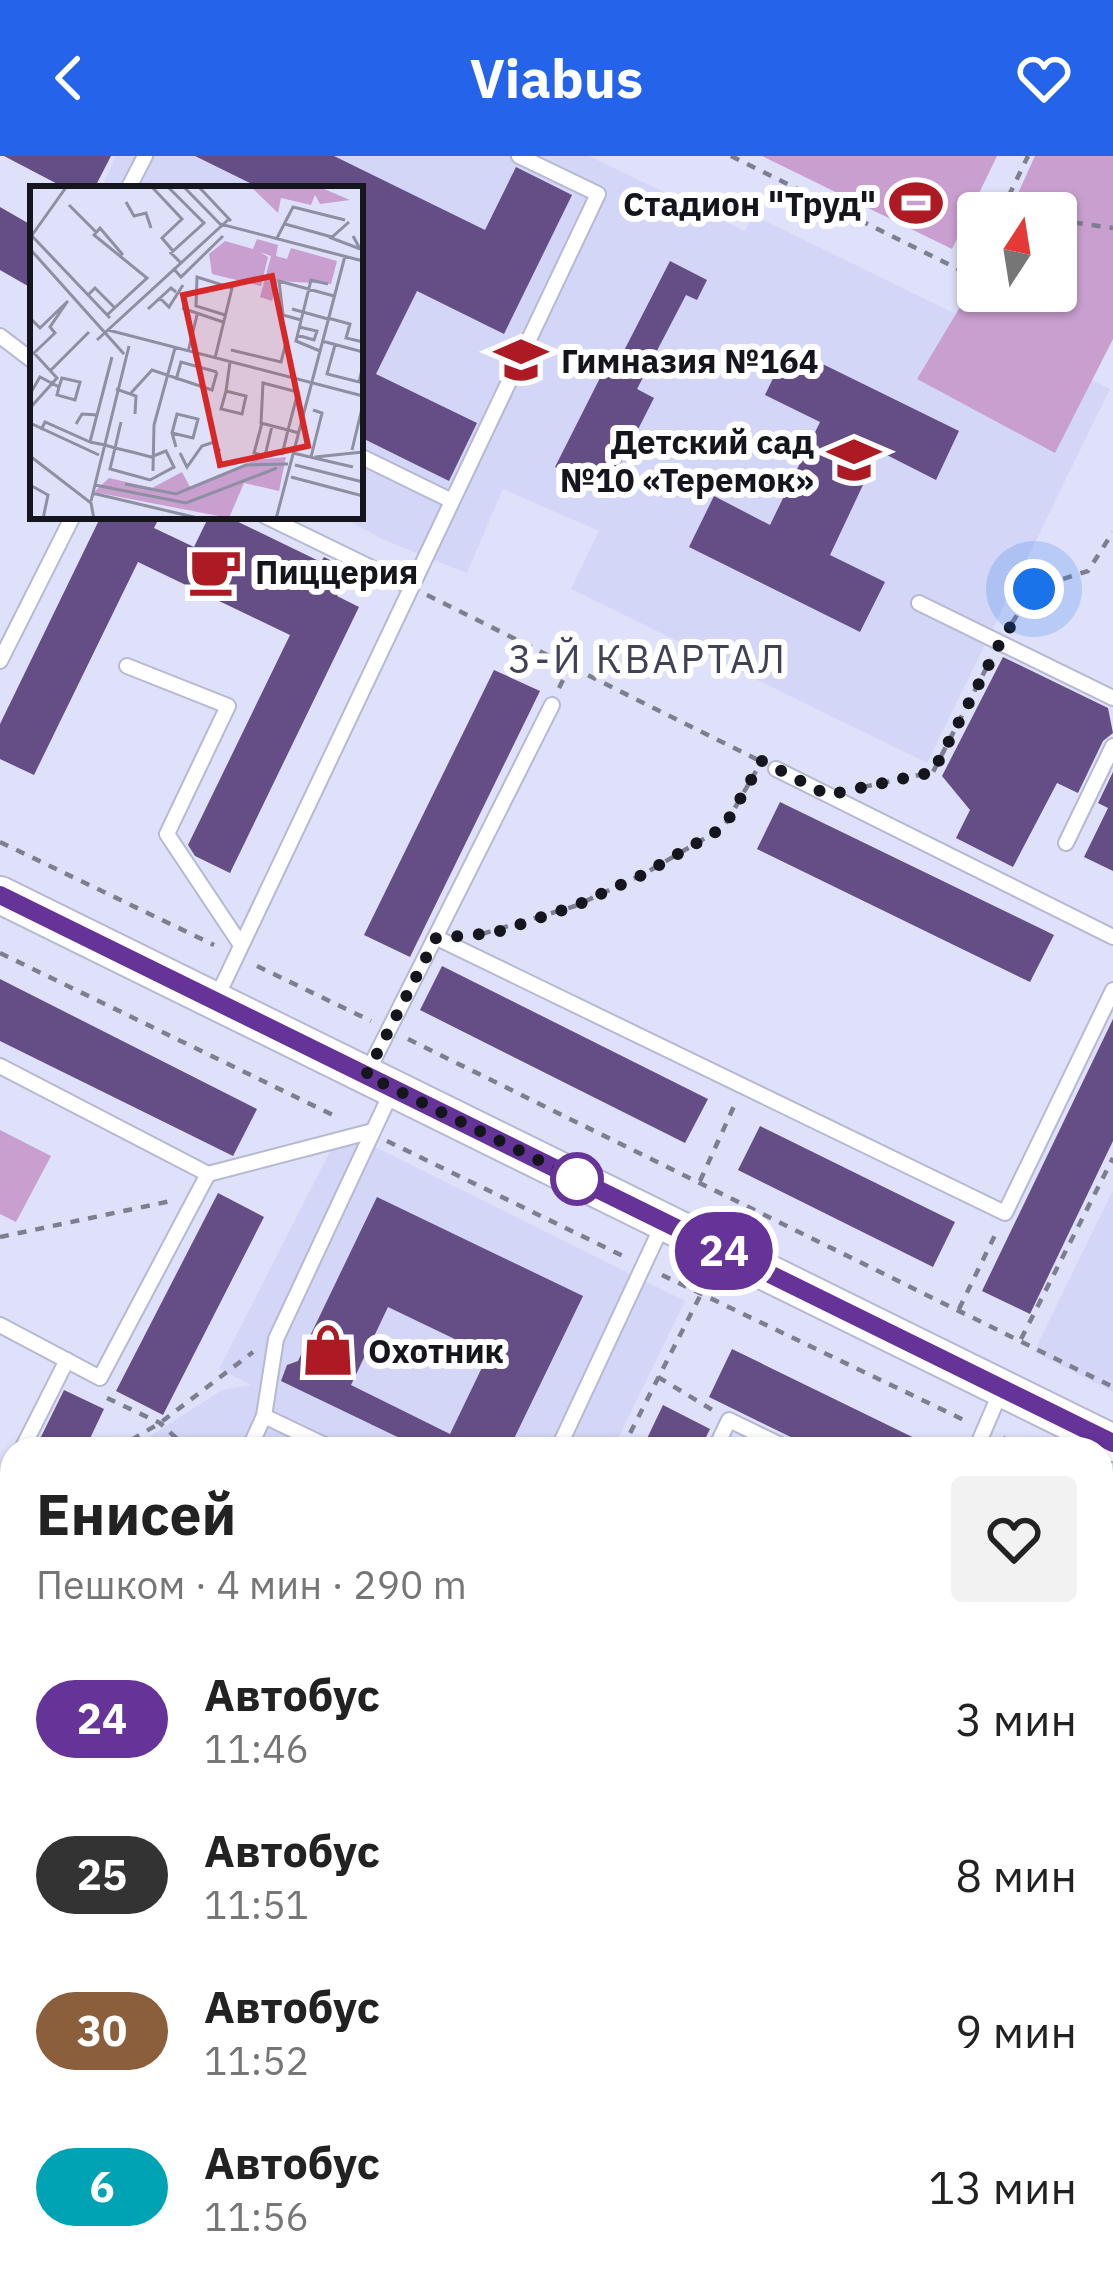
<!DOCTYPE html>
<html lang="ru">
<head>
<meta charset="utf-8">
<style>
	body { margin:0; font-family:"IBM Plex Sans",sans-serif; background:#f2f2f2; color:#222; height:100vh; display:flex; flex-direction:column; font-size:45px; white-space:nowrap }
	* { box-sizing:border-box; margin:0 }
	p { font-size:39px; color:#767676 }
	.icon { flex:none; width:66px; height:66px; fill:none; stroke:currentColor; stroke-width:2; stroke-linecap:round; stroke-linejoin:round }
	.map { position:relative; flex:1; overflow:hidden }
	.details { position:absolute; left:0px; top:1281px; width:1113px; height:855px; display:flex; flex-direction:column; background:#fff; border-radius:36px 36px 0 0; box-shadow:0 3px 9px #0004 }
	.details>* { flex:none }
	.badge { padding:0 24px; border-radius:39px; font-size:42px; line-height:78px }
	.needle { width:78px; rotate:12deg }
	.fabs { position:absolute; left:957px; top:36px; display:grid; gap:24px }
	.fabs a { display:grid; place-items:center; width:120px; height:120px; border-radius:12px; background:#fff; box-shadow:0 3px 9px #0004; font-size:60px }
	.you { position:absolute; width:60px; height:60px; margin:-30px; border:9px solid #fff; border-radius:50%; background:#1a73e8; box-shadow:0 0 0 18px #1a73e833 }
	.map>.badge { position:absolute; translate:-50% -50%; box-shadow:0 0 0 6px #fff }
	.round { display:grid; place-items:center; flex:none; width:126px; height:126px; border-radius:12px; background:#f2f2f2 }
	.head { display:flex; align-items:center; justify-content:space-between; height:204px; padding:0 36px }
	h1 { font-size:57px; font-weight:700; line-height:90px }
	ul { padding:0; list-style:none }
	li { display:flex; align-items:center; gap:36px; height:156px; padding:0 36px }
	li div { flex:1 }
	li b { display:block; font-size:45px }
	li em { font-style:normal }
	li .badge { min-width:132px; font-weight:700; text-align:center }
	header { display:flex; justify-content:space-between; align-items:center; height:156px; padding:0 36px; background:#2563eb; color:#fff; font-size:54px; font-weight:700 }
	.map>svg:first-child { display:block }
	.built { fill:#d3d6f6 }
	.green { fill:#c99fcf }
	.building { fill:#654e85; fill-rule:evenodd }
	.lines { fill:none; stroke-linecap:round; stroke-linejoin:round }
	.lane-casing { stroke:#b6b9d1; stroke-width:18 }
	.secondary-casing { stroke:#b6b9d1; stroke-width:40 }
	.path { stroke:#7d7f90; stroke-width:4.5; stroke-dasharray:9 9; stroke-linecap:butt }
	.lane { stroke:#fff; stroke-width:14 }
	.secondary { stroke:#fff; stroke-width:36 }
	.line-casing { stroke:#fff; stroke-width:27 }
	.line { stroke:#639; stroke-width:18 }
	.walk { stroke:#14151d; stroke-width:12; stroke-dasharray:0 21.6 }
	.stop-dot { fill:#fff; stroke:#639; stroke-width:6 }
	.labels { text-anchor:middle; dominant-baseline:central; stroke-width:12; stroke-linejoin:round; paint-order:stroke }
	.poi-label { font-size:33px; font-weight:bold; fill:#14151d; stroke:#fff; text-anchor:start }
	.quarter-label { font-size:39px; letter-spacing:3px; fill:#414256; stroke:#fff }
	.inset-road { fill:none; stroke:#8e8fa2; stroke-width:3 }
	.view { fill:#d62828; fill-opacity:0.15; stroke:#d62828; stroke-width:6 }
	.inset-edge { fill:none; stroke:#14151d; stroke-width:6 }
</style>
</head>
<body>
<header><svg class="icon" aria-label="back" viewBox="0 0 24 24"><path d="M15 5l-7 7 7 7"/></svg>Viabus<svg class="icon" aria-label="heart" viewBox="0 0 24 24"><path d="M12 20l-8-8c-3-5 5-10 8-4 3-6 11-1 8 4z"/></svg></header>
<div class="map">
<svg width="1113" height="2135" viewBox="0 0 1113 2135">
	<rect width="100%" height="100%" fill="#dfe1fa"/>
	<!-- built -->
	<g class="built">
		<path d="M 116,0 L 589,0 L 745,75 L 753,59 L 1110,233 L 927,607 L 571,433 L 599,375 L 503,333 L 467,417 L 384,384 L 340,360 L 360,360 L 360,33 L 101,33 Z"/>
		<path d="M 341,974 L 685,1145 L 613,1293 L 130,1293 L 222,1234 L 251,1229 L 219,1213 Z"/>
		<path d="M 1113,1034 L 1113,1236 L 1034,1196 Z"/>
		<path d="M 12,1514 L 12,1576 L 0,1571 L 0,1539 Z"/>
		<path d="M 0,1593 L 12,1599 L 12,2124 L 304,2124 L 300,2135 L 0,2135 Z"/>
	</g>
	<!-- green -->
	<g class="green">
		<path d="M 762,0 L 997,0 L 952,93 Z"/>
		<path d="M 1035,0 L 1113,0 L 1113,183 L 1055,297 L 917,223 L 978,121 L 978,135 L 1056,135 L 1056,57 L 1009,57 Z"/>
		<path d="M 0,974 L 51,1000 L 16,1066 L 0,1058 Z"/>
		<path d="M 0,1593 L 12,1599 L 12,1790 L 0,1785 Z"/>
	</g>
	<!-- building -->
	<g class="building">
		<path d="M 4,0 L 111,0 L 94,33 L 67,33 Z"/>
		<path d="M 195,0 L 334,0 L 485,74 L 516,11 L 572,39 L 504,178 L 417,135 L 376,218 L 477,267 L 449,325 L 360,281 L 360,33 L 262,33 Z"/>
		<path d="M 0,51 L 33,70 L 33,133 L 0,114 Z"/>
		<path d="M 670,105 L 707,124 L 697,144 L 686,139 L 637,233 L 654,242 L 606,336 L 555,311 L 603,216 L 611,220 Z"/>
		<path d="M 788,191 L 959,275 L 936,324 L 879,295 L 830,399 L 885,426 L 860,476 L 689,391 L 714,340 L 770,369 L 820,266 L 765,239 Z"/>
		<path d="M 101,360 L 160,360 L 154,372 L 194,391 L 209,360 L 226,360 L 321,406 L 324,401 L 350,414 L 337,440 L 359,451 L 230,717 L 195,700 L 188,689 L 290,479 L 138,406 L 34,619 L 0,603 L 0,568 Z"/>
		<path d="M 1003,501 L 1108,552 L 1113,577 L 1103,585 L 1078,637 L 1057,627 L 1013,711 L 956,682 L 970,654 L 942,620 Z"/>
		<path d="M 494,514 L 540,535 L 410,801 L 364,779 Z"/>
		<path d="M 1113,616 L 1113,715 L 1084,701 L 1108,652 L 1098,647 Z"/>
		<path d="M 780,646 L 1054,779 L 1030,826 L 757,693 Z"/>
		<path d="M 442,810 L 708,943 L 685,987 L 420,854 Z"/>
		<path d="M 0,823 L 257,953 L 233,1000 L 0,885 Z"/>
		<path d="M 1113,863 L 1113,985 L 1030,1158 L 982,1135 Z"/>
		<path d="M 760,970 L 955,1066 L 933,1111 L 738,1014 Z"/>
		<path d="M 218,1037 L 264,1061 L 163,1259 L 116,1235 Z"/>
		<path d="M 377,1041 L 583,1140 L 509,1293 L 407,1293 L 410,1287 L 281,1225 L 287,1209 L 298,1205 ZM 388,1151 L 488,1199 L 450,1278 L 351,1229 Z"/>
		<path d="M 732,1193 L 937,1293 L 814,1293 L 807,1289 L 709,1241 Z"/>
		<path d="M 64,1234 L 104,1253 L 85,1293 L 35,1293 Z"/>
		<path d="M 663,1249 L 710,1273 L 700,1293 L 642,1293 Z"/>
	</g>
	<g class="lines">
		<!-- lane casing -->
		<g class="lane-casing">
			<g id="lane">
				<path d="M 128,33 L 145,0"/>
				<path d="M 0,180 L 33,205"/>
				<path d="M 360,300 L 450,344"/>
				<path d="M 265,360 L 409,430"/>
				<path d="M 919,447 L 1113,542"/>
				<path d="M 0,505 L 73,360"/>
				<path d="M 127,510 L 228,550 L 167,678 L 241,789"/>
				<path d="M 776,613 L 1113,781"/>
				<path d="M 1066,687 L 1113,590"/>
				<path d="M 437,782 L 1005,1057 L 1113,834"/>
				<path d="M 216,843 L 598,38 L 519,0"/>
				<path d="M 0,910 L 208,1018 L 369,976"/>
				<path d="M 366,919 L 552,549"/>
				<path d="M 0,1169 L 100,1222 L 208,1018"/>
				<path d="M 264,1260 L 333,1293"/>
				<path d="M 22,1293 L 67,1204"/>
				<path d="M 249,1293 L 264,1260 L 276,1183 L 391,937"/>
				<path d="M 558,1293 L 662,1070"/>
				<path d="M 715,1293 L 729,1264 L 789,1293"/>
				<path d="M 976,1293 L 1000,1237"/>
				<path d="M 0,1336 L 12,1313"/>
				<path d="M 1101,1444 L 1113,1450"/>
				<path d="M 1101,1513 L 1113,1488"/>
				<path d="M 0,1865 L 12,1884"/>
				<path d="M 527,2124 L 549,2135"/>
				<path d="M 568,2135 L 574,2124"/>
				<path d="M 799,2135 L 804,2124"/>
			</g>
		</g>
		<!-- secondary casing -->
		<g class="secondary-casing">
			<g id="secondary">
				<path d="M 0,739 L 1113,1287"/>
				<path d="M 1101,1815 L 1113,1791"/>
				<path d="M 942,2135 L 948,2124"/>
			</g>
		</g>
		<!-- path -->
		<g class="path">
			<path d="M 731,0 L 966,117 L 978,96"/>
			<path d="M 1001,56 L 1028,0"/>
			<path d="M 1056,64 L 1113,72"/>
			<path d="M 427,439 L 760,605"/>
			<path d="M 1012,467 L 1034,432 L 1088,415 L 1113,376"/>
			<path d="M 559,532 L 570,510"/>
			<path d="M 863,631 L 933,616 L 991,503"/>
			<path d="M 0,686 L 214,789"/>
			<path d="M 482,778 L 575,750 L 644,718 L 724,671 L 756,615"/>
			<path d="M 0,797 L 339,962"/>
			<path d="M 257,810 L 371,865"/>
			<path d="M 408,883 L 1113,1231"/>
			<path d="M 387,985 L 625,1101"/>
			<path d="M 700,1025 L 735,948"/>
			<path d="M 0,1081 L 171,1045"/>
			<path d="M 662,1119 L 966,1265"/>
			<path d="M 959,1153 L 996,1077"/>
			<path d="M 1021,1183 L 1113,1002"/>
			<path d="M 658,1221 L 714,1255"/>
			<path d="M 107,1242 L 160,1267 L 188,1293"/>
			<path d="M 1003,1282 L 1025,1293"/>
			<path d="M 116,1293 L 160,1267 L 253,1196"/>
			<path d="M 622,1293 L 701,1138"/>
			<path d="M 1101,1329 L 1113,1335"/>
			<path d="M 0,1515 L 12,1489"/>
			<path d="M 0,1581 L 12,1587"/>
			<path d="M 1101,1748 L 1113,1724"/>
			<path d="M 1101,1917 L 1113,1893"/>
			<path d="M 338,2135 L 340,2124"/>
			<path d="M 422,2135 L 427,2124"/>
			<path d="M 991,2135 L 996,2124"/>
		</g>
		<!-- lane -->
		<use href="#lane" class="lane"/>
		<!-- secondary -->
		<use href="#secondary" class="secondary"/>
	</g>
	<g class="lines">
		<!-- line casing -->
		<g class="line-casing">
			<path id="line" d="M 0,739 L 1113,1287"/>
		</g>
		<!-- line -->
		<use href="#line" class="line"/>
		<!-- walk -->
		<path class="walk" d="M 577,1023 L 366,919 L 436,782 L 494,777 L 575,750 L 644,718 L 724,671 L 762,605 L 828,639 L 933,616 L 1000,487 L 1034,433"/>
	</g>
	<!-- icons -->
	<defs>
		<g id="stadium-bare" transform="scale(4.14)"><path d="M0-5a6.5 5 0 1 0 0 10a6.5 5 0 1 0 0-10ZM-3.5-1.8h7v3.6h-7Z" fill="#ad1a24" stroke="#fff" stroke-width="2.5" paint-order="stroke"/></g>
		<g id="school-bare" transform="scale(4.14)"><path d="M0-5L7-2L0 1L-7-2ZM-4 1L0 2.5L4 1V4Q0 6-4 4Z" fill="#ad1a24" stroke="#fff" stroke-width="2.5" paint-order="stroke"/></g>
		<g id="cafe-bare" transform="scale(4.14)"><path d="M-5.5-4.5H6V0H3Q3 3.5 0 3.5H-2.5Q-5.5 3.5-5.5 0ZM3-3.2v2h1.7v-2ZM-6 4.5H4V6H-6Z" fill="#ad1a24" stroke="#fff" stroke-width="2.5" paint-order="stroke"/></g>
		<g id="shop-bare" transform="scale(4.14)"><path d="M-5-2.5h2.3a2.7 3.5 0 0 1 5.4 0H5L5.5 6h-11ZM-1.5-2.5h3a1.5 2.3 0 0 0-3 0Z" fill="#ad1a24" stroke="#fff" stroke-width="2.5" paint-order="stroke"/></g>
	</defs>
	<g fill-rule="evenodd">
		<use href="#stadium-bare" x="916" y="47"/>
		<use href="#school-bare" x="521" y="204"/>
		<use href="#school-bare" x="854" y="304"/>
		<use href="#cafe-bare" x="215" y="415"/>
		<use href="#shop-bare" x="328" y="1194"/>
	</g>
	<!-- markers -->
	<circle class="stop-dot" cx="577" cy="1023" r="24"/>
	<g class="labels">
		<!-- poi labels -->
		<g class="poi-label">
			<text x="876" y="47" text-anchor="end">Стадион "Труд"</text>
			<text x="561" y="204">Гимназия №164</text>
			<text x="814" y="285" text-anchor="end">Детский сад<tspan x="814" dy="38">№10 «Теремок»</tspan></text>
			<text x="255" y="415">Пиццерия</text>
			<text x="368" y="1194">Охотник</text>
		</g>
		<!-- quarter labels -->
		<g class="quarter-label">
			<text x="648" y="502">3-Й КВАРТАЛ</text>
		</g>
	</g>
	<!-- overview -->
	<g transform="translate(30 30)">
		<rect width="333" height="333" fill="#dfe1fa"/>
		<path d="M 220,0 L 287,0 L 320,14 L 290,18 L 285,9 L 281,19 L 251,12 L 248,27 ZM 227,53 L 248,59 L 246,70 L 257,73 L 261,62 L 307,75 L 301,98 L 248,95 L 242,115 L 230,111 L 241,70 L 230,66 L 238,71 L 231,100 L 182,88 L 179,68 L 195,55 L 223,63 ZM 256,271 L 249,305 L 214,297 L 199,332 L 64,306 L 79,292 L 122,302 L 152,286 L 160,301 L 225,274 Z" fill="#c99fcf"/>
		<path class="inset-road" d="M 121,0 L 152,33 L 132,52 L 143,65M 137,0 L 174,37 L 141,67 L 150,76M 153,0 L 190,38 L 333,75M 168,0 L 201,35M 96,16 L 104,30 L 116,27 L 121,42M 39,19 L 66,46M 255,38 L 302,51 L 319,36M 2,50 L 80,132M 299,51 L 330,63 L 323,50M 0,52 L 37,0M 247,52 L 263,21 L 315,34M 0,63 L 94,168M 143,82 L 151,91 L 193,50M 58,109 L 65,102 L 85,122M 130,112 L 139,121 L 153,99M 152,122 L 193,136M 118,123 L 141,102 L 146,106M 262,123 L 298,133M 77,129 L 117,92 L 64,49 L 70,42 L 93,69M 0,132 L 10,142 L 38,115M 298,132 L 320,138 L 316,152 L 333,156M 271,134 L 253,129 L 249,95 L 304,110M 78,144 L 333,210M 267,149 L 284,154 L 287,145 L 269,141M 67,154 L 199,33M 292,155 L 333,166M 305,159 L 297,188 L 329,196 L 333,179M 201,164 L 251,176 L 257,153M 290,165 L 266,155 L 281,94 L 298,98M 158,166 L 167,129M 185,172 L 202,102 L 167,91 L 166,120 L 195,129M 21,184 L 59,146M 146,194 L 151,176 L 187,186M 86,203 L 106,210 L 105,228M 196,205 L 191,223 L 212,228 L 216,210 L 196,205 L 200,176M 101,207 L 122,184 L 182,204 L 187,186M 0,208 L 10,191 L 29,201 L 27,209 L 45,214 L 50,196 L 32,192 L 29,201M 0,222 L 27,192 L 4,167 L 25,147 L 20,141 L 37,116M 67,229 L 82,171M 0,237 L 69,269M 232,237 L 224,267 L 235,270 L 242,240M 11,244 L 15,236 L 60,256 L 67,229 L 52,228 L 46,238M 142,247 L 163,252 L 168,233 L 147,228 L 142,247 L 146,261M 60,256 L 75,259 L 85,262 L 102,266 L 121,271 L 136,265 L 144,281 L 120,294 L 80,283 L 85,262 L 91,236M 322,264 L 333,218M 150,267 L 157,281 L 172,260 L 184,256 L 190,265M 263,267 L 323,281M 252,269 L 258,244 L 268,206 L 233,197 L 231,237 L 258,244 L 269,247M 0,270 L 61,317 L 64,333M 281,271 L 292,227 L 283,224M 285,271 L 333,266M 265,279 L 333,296M 123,285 L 124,239 L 145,162M 261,291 L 333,310M 95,298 L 146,308 L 216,279 L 258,278M 0,299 L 18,309 L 13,333M 65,299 L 156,317 L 247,282M 62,307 L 172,333M 61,315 L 99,160M 246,333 L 315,70"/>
		<path class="view" d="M 242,90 L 278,260 L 190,279 L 153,109 Z"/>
		<rect width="333" height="333" class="inset-edge"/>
	</g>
</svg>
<div class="fabs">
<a><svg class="needle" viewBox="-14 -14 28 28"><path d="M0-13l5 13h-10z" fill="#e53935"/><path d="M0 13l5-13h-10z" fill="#767676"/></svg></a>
</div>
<div class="you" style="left:1034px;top:433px"></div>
<b class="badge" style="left:724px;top:1095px;background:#639;color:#fff">24</b>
<section class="details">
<div class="head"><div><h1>Енисей</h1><p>Пешком · 4 мин · 290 m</p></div><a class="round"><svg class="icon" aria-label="heart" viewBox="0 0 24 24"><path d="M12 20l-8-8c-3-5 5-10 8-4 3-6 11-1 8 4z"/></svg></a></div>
<ul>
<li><span class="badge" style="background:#639;color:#fff">24</span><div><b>Автобус</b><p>11:46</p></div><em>3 мин</em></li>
<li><span class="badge" style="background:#333;color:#fff">25</span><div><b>Автобус</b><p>11:51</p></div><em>8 мин</em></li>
<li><span class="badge" style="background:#8b5e3c;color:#fff">30</span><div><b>Автобус</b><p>11:52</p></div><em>9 мин</em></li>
<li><span class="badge" style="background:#00a3b4;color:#fff">6</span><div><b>Автобус</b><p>11:56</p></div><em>13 мин</em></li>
</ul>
</section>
</div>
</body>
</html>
